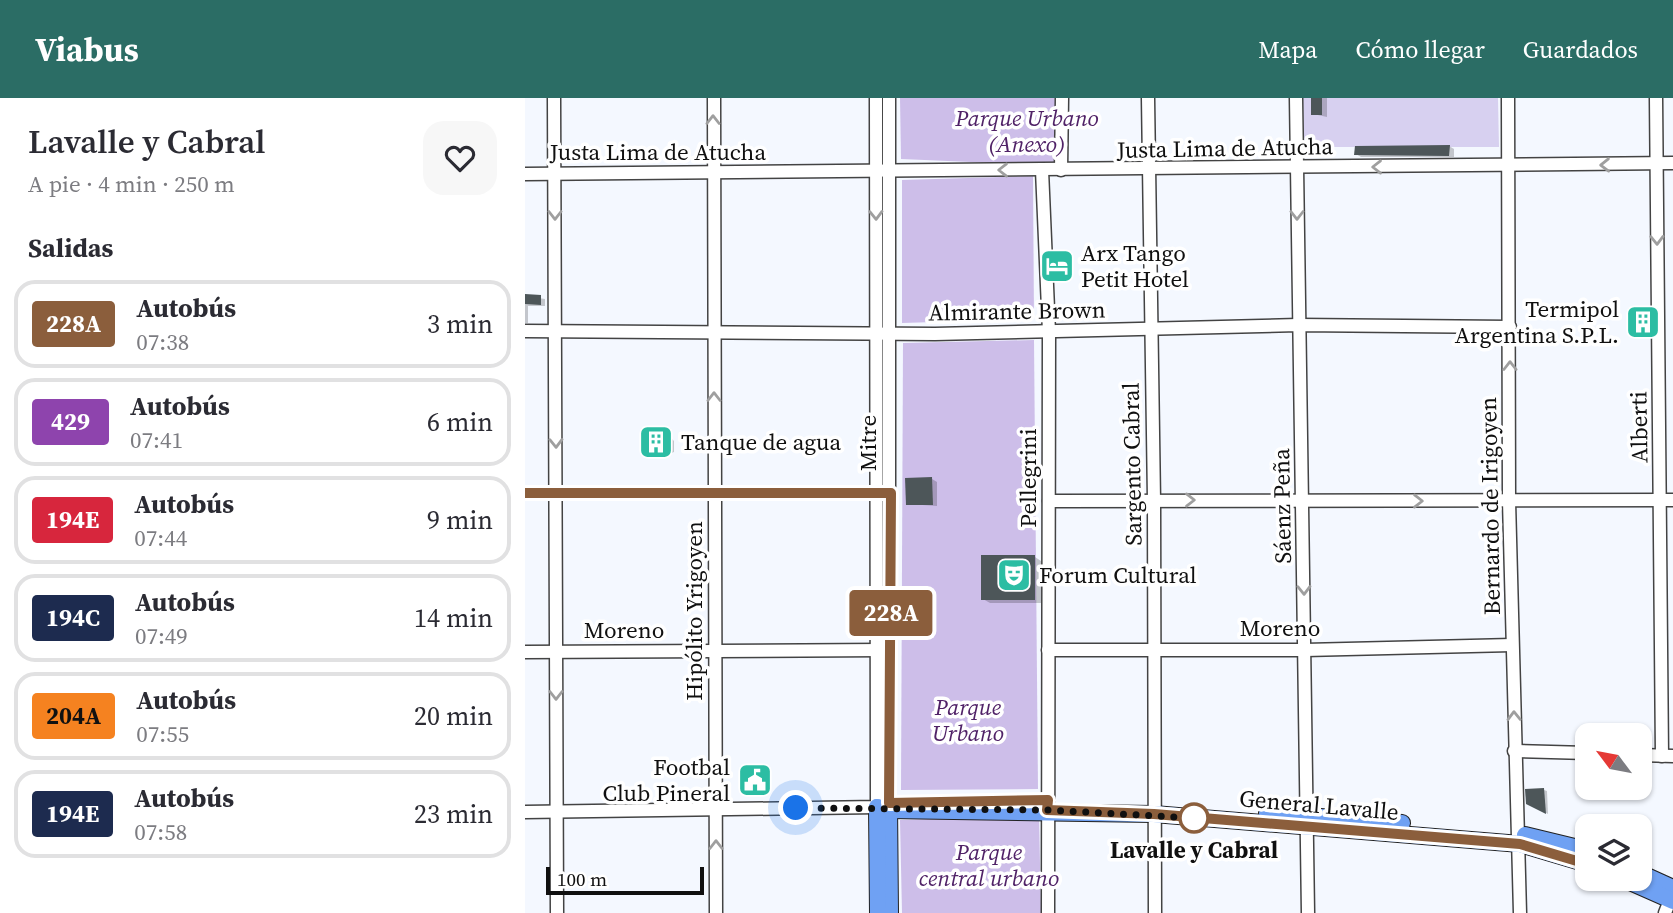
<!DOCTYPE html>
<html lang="es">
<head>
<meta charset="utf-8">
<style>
	body { margin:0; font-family:"Source Serif 4",serif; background:#f7f7f7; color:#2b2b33; height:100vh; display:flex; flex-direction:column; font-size:26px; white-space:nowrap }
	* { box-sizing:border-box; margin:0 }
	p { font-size:23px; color:#7c7c81 }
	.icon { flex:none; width:38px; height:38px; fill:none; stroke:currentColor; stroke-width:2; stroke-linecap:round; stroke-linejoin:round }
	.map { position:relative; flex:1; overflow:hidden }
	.panel { display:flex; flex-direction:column; background:#fff; width:525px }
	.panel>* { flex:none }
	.badge { padding:0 14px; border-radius:5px; font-size:24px; line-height:46px }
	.needle { width:46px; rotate:302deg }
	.controls { position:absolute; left:1050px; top:625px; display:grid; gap:14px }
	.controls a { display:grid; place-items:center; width:77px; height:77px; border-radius:14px; background:#fff; box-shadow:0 2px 5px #0004; font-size:35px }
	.scale { position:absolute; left:21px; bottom:18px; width:158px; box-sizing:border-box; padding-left:7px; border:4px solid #101010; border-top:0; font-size:19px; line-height:24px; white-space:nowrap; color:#101010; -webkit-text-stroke:5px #fff; paint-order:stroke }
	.you { position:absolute; width:35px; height:35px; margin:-18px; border:5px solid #fff; border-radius:50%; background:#1a73e8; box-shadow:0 0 0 10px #1a73e833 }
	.map>.badge { position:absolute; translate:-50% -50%; box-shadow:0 0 0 4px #fff }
	h2 { padding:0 28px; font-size:26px; line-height:63px }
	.round { display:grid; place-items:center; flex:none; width:74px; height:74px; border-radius:21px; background:#f7f7f7 }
	.head { display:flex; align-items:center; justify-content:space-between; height:119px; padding:0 28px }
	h1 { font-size:33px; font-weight:600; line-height:52px }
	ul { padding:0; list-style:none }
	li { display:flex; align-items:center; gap:21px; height:88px; margin:0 14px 10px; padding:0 14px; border:4px solid #e1e1e2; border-radius:21px }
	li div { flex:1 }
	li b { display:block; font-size:26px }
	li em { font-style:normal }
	li .badge { min-width:77px; font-weight:700; text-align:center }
	header { display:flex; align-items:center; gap:42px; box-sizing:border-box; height:98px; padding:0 35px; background:#2b6d65; color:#fff }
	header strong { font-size:33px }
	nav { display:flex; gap:38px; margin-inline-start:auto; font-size:24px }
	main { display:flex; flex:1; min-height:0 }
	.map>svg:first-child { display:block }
	.green { fill:#cdbee9 }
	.pitch { fill:#d7d0f0 }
	.shadow { fill:#0003 }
	.building { fill:#4d5659 }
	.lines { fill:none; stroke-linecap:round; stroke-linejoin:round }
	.minor-casing { stroke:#434343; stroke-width:15 }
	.major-casing { stroke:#212121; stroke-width:18 }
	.minor { stroke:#fff; stroke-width:12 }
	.major { stroke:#6fa1f3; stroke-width:16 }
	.oneway { stroke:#9f9f9f }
	.line-casing { stroke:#fff; stroke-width:16 }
	.line { stroke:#8b5e3c; stroke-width:10 }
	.walk { stroke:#101010; stroke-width:7; stroke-dasharray:0 12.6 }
	.stop-dot { fill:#fff; stroke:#8b5e3c; stroke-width:3.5 }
	.labels { text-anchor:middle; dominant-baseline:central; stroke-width:7; stroke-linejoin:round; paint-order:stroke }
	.park-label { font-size:23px; font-style:italic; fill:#502267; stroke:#fff }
	.street-label { font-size:23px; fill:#101010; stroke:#fff }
	.poi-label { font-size:23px; fill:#101010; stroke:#fff; text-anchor:start }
	.stop-label { font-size:23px; font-weight:bold; fill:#101010; stroke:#fff }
</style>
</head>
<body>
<header>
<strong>Viabus</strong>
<nav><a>Mapa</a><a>Cómo llegar</a><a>Guardados</a></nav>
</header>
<main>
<section class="panel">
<div class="head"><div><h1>Lavalle y Cabral</h1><p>A pie · 4 min · 250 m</p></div><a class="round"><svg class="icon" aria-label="heart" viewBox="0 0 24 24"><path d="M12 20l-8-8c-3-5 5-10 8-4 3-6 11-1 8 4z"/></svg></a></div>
<h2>Salidas</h2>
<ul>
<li><span class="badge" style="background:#8b5e3c;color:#fff">228A</span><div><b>Autobús</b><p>07:38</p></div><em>3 min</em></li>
<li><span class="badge" style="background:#8e44ad;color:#fff">429</span><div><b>Autobús</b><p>07:41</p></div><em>6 min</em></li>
<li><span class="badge" style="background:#d7263d;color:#fff">194E</span><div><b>Autobús</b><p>07:44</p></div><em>9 min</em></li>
<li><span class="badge" style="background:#1d2b4f;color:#fff">194C</span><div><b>Autobús</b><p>07:49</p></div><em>14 min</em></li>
<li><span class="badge" style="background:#f58220;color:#111">204A</span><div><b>Autobús</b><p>07:55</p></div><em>20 min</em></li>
<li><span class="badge" style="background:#1d2b4f;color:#fff">194E</span><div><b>Autobús</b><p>07:58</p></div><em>23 min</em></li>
</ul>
</section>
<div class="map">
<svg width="1148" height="815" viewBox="0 0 1148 815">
	<rect width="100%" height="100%" fill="#f4f8ff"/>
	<!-- green -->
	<g class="green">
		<path d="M 375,0 L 535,0 L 536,68 L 376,61 Z"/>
		<path d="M 508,78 L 509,221 L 377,225 L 377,82 Z"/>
		<path d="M 509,242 L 513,691 L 376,692 L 378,245 Z"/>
		<path d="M 514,717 L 516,815 L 377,815 L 375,722 Z"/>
	</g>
	<!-- pitch -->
	<path class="pitch" d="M 778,0 L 973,0 L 974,49 L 779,49 Z"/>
	<!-- shadow -->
	<g class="shadow">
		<path d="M 788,0 L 802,0 L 802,19 L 788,16 Z"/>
		<path d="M 924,48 L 929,51 L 929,59 L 836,59 L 831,56 Z"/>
		<path d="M 0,198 L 20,201 L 20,208 L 3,208 L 3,225 L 0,225 Z"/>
		<path d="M 1124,220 L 1127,222 L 1127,236 L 1109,234 Z"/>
		<path d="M 126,334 L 137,334 L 144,338 L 149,343 L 149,354 L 136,359 L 122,350 L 121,339 Z"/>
		<path d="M 407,381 L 412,384 L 412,408 L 383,406 Z"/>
		<path d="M 510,459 L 516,463 L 517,505 L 465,505 L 458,501 Z"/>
		<path d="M 1019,692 L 1022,693 L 1023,716 L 1003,705 Z"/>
	</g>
	<!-- building -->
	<g class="building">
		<rect x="786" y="0" width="11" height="17"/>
		<path d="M 925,47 L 924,58 L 829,57 L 830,48 Z"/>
		<path d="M 0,196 L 16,197 L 16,207 L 0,206 Z"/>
		<path d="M 1119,218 L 1124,219 L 1124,236 L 1107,235 L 1107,221 L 1119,221 Z"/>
		<circle cx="131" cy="344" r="13"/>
		<path d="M 407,379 L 408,407 L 381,407 L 380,380 Z"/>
		<rect x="456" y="457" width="54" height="45"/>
		<path d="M 1019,690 L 1021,716 L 1001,706 L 1000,691 Z"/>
	</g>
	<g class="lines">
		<!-- minor casing -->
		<g class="minor-casing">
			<g id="minor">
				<path d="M 29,0 L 32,815"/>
				<path d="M 189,0 L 191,815"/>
				<path d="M 364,0 L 364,705"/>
				<path d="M 623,0 L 629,402 L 630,815"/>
				<path d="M 771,0 L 783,815"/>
				<path d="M 983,0 L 984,403 L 995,815"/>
				<path d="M 1131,0 L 1137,658"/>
				<path d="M 517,72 L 524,234 L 523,815"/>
				<path d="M 536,72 L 537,0"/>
				<path d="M 0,76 L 1148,65"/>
				<path d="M 0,233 L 410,236 L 773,227 L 985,229"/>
				<path d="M 0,395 L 359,395"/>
				<path d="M 524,403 L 1148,402"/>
				<path d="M 523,552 L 780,552 L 987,547"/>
				<path d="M 0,554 L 359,552"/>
				<path d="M 989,653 L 1062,655"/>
				<path d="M 1115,657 L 1148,658"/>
				<path d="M 0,714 L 352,709 L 351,0"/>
				<path d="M 1140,815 L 1145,802"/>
			</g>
		</g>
		<!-- major casing -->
		<g class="major-casing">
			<g id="major">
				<path d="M 364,705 L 365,815"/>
				<path d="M 352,709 L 364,712 L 629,716 L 995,746 L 1062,766"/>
				<path d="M 352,709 L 353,815"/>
				<path d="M 742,715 L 877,725"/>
				<path d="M 1000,737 L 1062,752"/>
				<path d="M 1115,775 L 1148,790"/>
				<path d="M 1096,780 L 1148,803"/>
			</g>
		</g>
		<!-- minor -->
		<use href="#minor" class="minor"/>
		<!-- major -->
		<use href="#major" class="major"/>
	</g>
	<!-- one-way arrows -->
	<defs><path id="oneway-chevron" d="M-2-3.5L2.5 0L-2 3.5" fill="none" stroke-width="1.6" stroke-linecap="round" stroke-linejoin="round" transform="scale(1.75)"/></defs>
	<g class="oneway">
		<use href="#oneway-chevron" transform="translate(188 22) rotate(-90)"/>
		<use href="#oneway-chevron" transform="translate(1080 67) rotate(179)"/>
		<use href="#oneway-chevron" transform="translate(852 69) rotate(180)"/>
		<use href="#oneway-chevron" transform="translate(478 72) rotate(180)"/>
		<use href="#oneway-chevron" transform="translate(30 117) rotate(90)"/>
		<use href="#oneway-chevron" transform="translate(351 117) rotate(89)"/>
		<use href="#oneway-chevron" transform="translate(772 117) rotate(90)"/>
		<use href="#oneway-chevron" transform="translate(1132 142) rotate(89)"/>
		<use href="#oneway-chevron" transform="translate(985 268) rotate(-90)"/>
		<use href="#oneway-chevron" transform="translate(189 299) rotate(-90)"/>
		<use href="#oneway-chevron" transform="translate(31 345) rotate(89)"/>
		<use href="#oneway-chevron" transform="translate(665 402)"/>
		<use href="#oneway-chevron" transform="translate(893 403)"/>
		<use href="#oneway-chevron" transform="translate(779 492) rotate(89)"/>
		<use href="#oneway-chevron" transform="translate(31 597) rotate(90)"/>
		<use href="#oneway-chevron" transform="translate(989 618) rotate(-91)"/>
		<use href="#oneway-chevron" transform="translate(191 747) rotate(-90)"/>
	</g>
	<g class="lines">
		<!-- line casing -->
		<g class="line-casing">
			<path id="line" d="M 0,395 L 366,395 L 364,705 L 523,702 L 522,712 L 629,716 L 995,746 L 1062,766"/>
		</g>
		<!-- line -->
		<use href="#line" class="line"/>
		<!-- walk -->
		<path class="walk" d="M 271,710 L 522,712 L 669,720"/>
	</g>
	<!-- icons -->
	<defs>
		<g id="hotel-square" transform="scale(1.75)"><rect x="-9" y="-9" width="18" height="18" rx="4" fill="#2cbda3" stroke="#fff"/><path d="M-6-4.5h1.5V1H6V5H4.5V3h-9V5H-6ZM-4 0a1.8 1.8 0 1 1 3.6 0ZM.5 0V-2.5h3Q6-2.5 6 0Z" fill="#fff"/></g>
		<g id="building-square" transform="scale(1.75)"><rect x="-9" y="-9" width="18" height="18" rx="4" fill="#2cbda3" stroke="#fff"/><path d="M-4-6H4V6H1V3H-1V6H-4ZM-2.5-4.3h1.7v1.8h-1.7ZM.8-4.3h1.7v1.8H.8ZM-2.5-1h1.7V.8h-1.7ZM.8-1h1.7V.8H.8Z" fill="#fff"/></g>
		<g id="theatre-square" transform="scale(1.75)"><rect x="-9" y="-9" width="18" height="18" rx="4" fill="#2cbda3" stroke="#fff"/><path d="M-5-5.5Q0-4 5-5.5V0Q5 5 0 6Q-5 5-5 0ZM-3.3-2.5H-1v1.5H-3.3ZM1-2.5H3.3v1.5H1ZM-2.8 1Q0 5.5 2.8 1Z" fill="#fff"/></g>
		<g id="civic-square" transform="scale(1.75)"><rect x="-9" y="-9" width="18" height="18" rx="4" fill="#2cbda3" stroke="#fff"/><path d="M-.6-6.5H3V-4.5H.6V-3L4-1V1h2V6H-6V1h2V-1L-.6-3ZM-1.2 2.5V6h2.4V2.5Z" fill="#fff"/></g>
	</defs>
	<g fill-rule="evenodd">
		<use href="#hotel-square" x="532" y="168"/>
		<use href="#building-square" x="1118" y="224"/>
		<use href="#building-square" x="131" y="344"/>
		<use href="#theatre-square" x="489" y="477"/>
		<use href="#civic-square" x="230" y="682"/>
	</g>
	<!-- markers -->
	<circle class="stop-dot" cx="669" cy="720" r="14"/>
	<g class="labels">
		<!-- park labels -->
		<g class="park-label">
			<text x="502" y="20">Parque Urbano<tspan x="502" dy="26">(Anexo)</tspan></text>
			<text x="443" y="609">Parque<tspan x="443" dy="26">Urbano</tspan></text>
			<text x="464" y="754">Parque<tspan x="464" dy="26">central urbano</tspan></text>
		</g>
		<!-- street labels -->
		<g class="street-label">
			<text transform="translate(700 50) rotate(-1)">Justa Lima de Atucha</text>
			<text x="133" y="54">Justa Lima de Atucha</text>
			<text transform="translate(492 213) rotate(-1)">Almirante Brown</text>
			<text transform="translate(1114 329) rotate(-91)">Alberti</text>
			<text transform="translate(343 345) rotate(-90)">Mitre</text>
			<text transform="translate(607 366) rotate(-91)">Sargento Cabral</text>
			<text transform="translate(503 380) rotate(-90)">Pellegrini</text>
			<text transform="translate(757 408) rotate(-91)">Sáenz Peña</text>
			<text transform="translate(965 408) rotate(-91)">Bernardo de Irigoyen</text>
			<text transform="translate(169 513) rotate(-90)">Hipólito Yrigoyen</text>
			<text x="755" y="530">Moreno</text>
			<text x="99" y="532">Moreno</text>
			<text transform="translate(794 707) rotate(5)">General Lavalle</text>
		</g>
		<!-- poi labels -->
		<g class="poi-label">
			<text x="556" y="155">Arx Tango<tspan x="556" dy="26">Petit Hotel</tspan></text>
			<text x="1094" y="211" text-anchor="end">Termipol<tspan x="1094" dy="26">Argentina S.P.L.</tspan></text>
			<text x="156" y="344">Tanque de agua</text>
			<text x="514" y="477">Forum Cultural</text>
			<text x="205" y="669" text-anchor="end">Footbal<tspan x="205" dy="26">Club Pineral</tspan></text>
		</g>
		<!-- stop labels -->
		<g class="stop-label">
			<text x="669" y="752">Lavalle y Cabral</text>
		</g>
	</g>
</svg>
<div class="controls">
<a><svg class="needle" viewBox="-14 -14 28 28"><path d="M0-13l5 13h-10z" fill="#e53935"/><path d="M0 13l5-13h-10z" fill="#7c7c81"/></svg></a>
<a><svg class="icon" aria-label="layers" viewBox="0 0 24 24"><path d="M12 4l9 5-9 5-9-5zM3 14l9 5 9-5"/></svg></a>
</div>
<div class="scale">100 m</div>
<div class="you" style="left:271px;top:710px"></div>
<b class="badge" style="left:366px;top:515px;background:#8b5e3c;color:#fff">228A</b>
</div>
</main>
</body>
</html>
